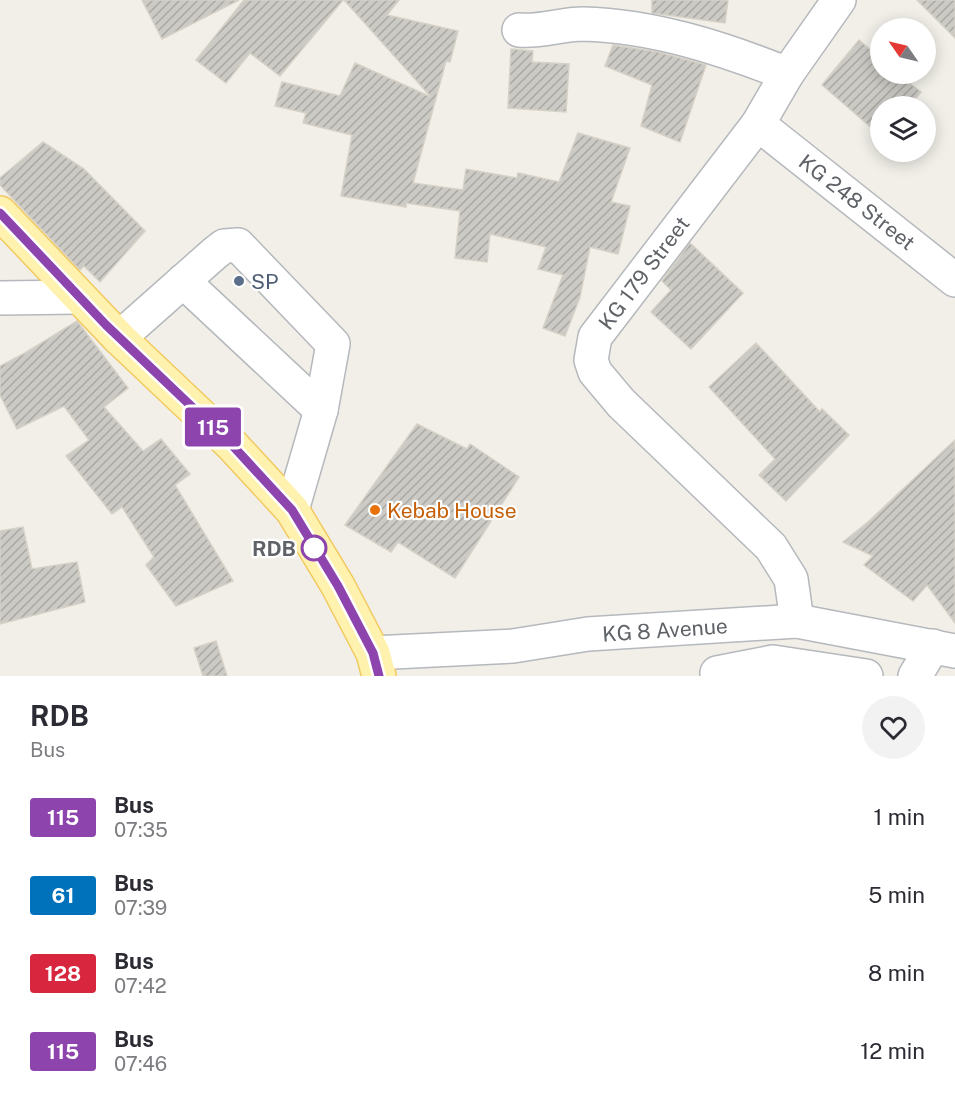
<!DOCTYPE html>
<html lang="en">
<head>
<meta charset="utf-8">
<style>
	body { margin:0; font-family:"Public Sans",sans-serif; background:#f2f2f3; color:#2b2b33; height:100vh; display:flex; flex-direction:column; font-size:22px; white-space:nowrap }
	* { box-sizing:border-box; margin:0 }
	p { font-size:20px; color:#7c7c81 }
	.icon { flex:none; width:33px; height:33px; fill:none; stroke:currentColor; stroke-width:2; stroke-linecap:round; stroke-linejoin:round }
	.map { position:relative; height:676px; overflow:hidden }
	.details { display:flex; flex-direction:column; background:#fff; flex:1 }
	.details>* { flex:none }
	.badge { padding:0 12px; border-radius:4px; font-size:21px; line-height:39px }
	.needle { width:39px; rotate:304deg }
	.tools { position:absolute; left:870px; top:18px; display:grid; gap:12px }
	.tools a { display:grid; place-items:center; width:66px; height:66px; border-radius:50%; background:#fff; box-shadow:0 3px 15px #0003; font-size:30px }
	.map>.badge { position:absolute; translate:-50% -50%; box-shadow:0 0 0 3px #fff }
	.round { display:grid; place-items:center; flex:none; width:63px; height:63px; border-radius:32px; background:#f2f2f3 }
	.headline { display:flex; align-items:center; justify-content:space-between; height:102px; padding:0 30px }
	h1 { font-size:28px; font-weight:700; line-height:45px }
	ul { padding:0; list-style:none }
	li { display:flex; align-items:center; gap:18px; height:78px; padding:0 30px }
	li div { flex:1 }
	li b { display:block; font-size:22px }
	li em { font-style:normal }
	li .badge { min-width:66px; font-weight:700; text-align:center }
	.map>svg:first-child { display:block }
	.building { fill:url(#building-hatch); stroke:#d6d1c6; stroke-width:1.5 }
	.lines { fill:none; stroke-linecap:round; stroke-linejoin:round }
	.minor-casing { stroke:#b5b8bc; stroke-width:36 }
	.major-casing { stroke:#f2c960; stroke-width:36 }
	.minor { stroke:#fff; stroke-width:33 }
	.major { stroke:#fff2af; stroke-width:33 }
	.line-casing { stroke:#fff; stroke-width:14 }
	.line { stroke:#8e44ad; stroke-width:9 }
	.service-dot { fill:#5c6f8a; stroke:#fff; stroke-width:2 }
	.food-dot { fill:#e8710a; stroke:#fff; stroke-width:2 }
	.stop-dot { fill:#fff; stroke:#8e44ad; stroke-width:3 }
	.labels { text-anchor:middle; dominant-baseline:central; stroke-width:4.5; stroke-linejoin:round; paint-order:stroke }
	.street-label { font-size:21px; fill:#5f6368; stroke:#fff }
	.service-label { font-size:21px; fill:#4e5e75; stroke:#fff; text-anchor:start }
	.food-label { font-size:21px; fill:#c56008; stroke:#fff; text-anchor:start }
	.stop-label { font-size:21px; font-weight:bold; fill:#5f6368; stroke:#fff; text-anchor:end }
</style>
</head>
<body>
<div class="map">
<svg width="955" height="676" viewBox="0 0 955 676">
	<defs>
		<pattern id="building-hatch" width="6" height="6" patternUnits="userSpaceOnUse" patternTransform="scale(1.5)"><rect width="6" height="6" fill="#cccac5"/><path d="M-1 1l2-2M0 6l6-6M5 7l2-2" fill="none" stroke="#a9a8a4"/></pattern>
	</defs>
	<rect width="100%" height="100%" fill="#f1efe8"/>
	<!-- building -->
	<g class="building">
		<path d="M 142,0 L 239,0 L 162,39 Z"/>
		<path d="M 244,0 L 343,0 L 280,76 L 250,53 L 226,83 L 196,60 Z"/>
		<path d="M 344,0 L 399,0 L 387,15 L 458,31 L 450,62 L 446,61 L 413,183 L 463,190 L 466,169 L 517,178 L 518,173 L 559,182 L 578,133 L 630,148 L 611,202 L 630,206 L 618,254 L 590,247 L 580,297 L 565,336 L 543,328 L 563,275 L 538,269 L 546,247 L 490,234 L 487,262 L 455,258 L 460,211 L 406,203 L 406,207 L 341,196 L 352,135 L 303,123 L 306,113 L 275,106 L 282,82 L 340,96 L 355,63 L 431,97 Z"/>
		<path d="M 652,0 L 728,0 L 725,23 L 652,13 Z"/>
		<path d="M 917,0 L 955,0 L 955,38 Z"/>
		<path d="M 859,40 L 880,58 L 880,74 L 898,74 L 921,92 L 909,106 L 880,106 L 880,135 L 822,85 Z"/>
		<path d="M 613,45 L 658,52 L 706,65 L 680,142 L 641,126 L 652,85 L 605,66 Z"/>
		<path d="M 511,49 L 533,51 L 532,62 L 569,64 L 566,112 L 508,108 Z"/>
		<path d="M 43,142 L 84,169 L 145,231 L 100,282 L 84,266 L 80,270 L 0,185 L 0,178 Z"/>
		<path d="M 690,243 L 743,293 L 691,349 L 651,312 L 671,290 L 662,281 Z"/>
		<path d="M 77,321 L 128,388 L 104,407 L 143,451 L 161,439 L 190,474 L 175,485 L 233,581 L 176,606 L 146,565 L 154,557 L 122,507 L 112,514 L 66,456 L 89,440 L 64,406 L 17,429 L 0,395 L 0,366 L 25,353 Z"/>
		<path d="M 756,343 L 820,412 L 822,409 L 849,435 L 786,501 L 759,475 L 775,459 L 709,387 Z"/>
		<path d="M 417,424 L 467,449 L 470,444 L 519,477 L 455,578 L 398,542 L 391,552 L 345,525 Z"/>
		<path d="M 955,440 L 955,623 L 927,585 L 913,601 L 864,565 L 873,556 L 843,542 L 868,522 Z"/>
		<path d="M 23,527 L 32,569 L 77,562 L 85,602 L 0,624 L 0,531 Z"/>
		<path d="M 216,641 L 227,676 L 203,676 L 194,648 Z"/>
	</g>
	<g class="lines">
		<!-- minor casing -->
		<g class="minor-casing">
			<g id="minor">
				<path d="M 519,30 C 541,32 561,24 583,24 C 654,26 722,48 787,74"/>
				<path d="M 758,124 L 955,280"/>
				<path d="M 183,281 L 321,410"/>
				<path d="M 0,298 L 79,297"/>
				<path d="M 119,338 L 215,253 L 224,246 L 238,245 L 333,344 L 321,410 L 292,510"/>
				<path d="M 797,621 L 791,579 L 771,547 L 621,403 L 595,372 L 591,360 L 595,337 L 758,124 L 787,74 L 839,0"/>
				<path d="M 373,653 L 513,646 L 588,634 L 797,621 L 955,651"/>
				<path d="M 717,673 L 773,662 L 866,676"/>
				<path d="M 915,676 L 933,646"/>
			</g>
		</g>
		<!-- major casing -->
		<g class="major-casing">
			<path id="major" d="M 0,213 L 119,338 L 232,445 L 292,510 L 338,586 L 373,653 L 379,676"/>
		</g>
		<!-- minor -->
		<use href="#minor" class="minor"/>
		<!-- major -->
		<use href="#major" class="major"/>
	</g>
	<g class="lines">
		<!-- line casing -->
		<g class="line-casing">
			<path id="line" d="M 0,213 L 106,325 L 232,445 L 292,510 L 338,586 L 373,653 L 379,676"/>
		</g>
		<!-- line -->
		<use href="#line" class="line"/>
	</g>
	<!-- markers -->
	<circle class="service-dot" cx="239" cy="281" r="6"/>
	<circle class="food-dot" cx="375" cy="510" r="6"/>
	<circle class="stop-dot" cx="314" cy="548" r="12"/>
	<g class="labels">
		<!-- street labels -->
		<g class="street-label">
			<text transform="translate(857 202) rotate(38)">KG 248 Street</text>
			<text transform="translate(644 273) rotate(-53)">KG 179 Street</text>
			<text transform="translate(665 630) rotate(-4)">KG 8 Avenue</text>
		</g>
		<!-- service labels -->
		<g class="service-label">
			<text x="251" y="281">SP</text>
		</g>
		<!-- food labels -->
		<g class="food-label">
			<text x="387" y="510">Kebab House</text>
		</g>
		<!-- stop labels -->
		<g class="stop-label">
			<text x="296" y="548">RDB</text>
		</g>
	</g>
</svg>
<div class="tools">
<a><svg class="needle" viewBox="-14 -14 28 28"><path d="M0-13l5 13h-10z" fill="#e53935"/><path d="M0 13l5-13h-10z" fill="#7c7c81"/></svg></a>
<a><svg class="icon" aria-label="layers" viewBox="0 0 24 24"><path d="M12 4l9 5-9 5-9-5zM3 14l9 5 9-5"/></svg></a>
</div>
<b class="badge" style="left:213px;top:427px;background:#8e44ad;color:#fff">115</b>
</div>
<section class="details">
<div class="headline"><div><h1>RDB</h1><p>Bus</p></div><a class="round"><svg class="icon" aria-label="heart" viewBox="0 0 24 24"><path d="M12 20l-8-8c-3-5 5-10 8-4 3-6 11-1 8 4z"/></svg></a></div>
<ul>
<li><span class="badge" style="background:#8e44ad;color:#fff">115</span><div><b>Bus</b><p>07:35</p></div><em>1 min</em></li>
<li><span class="badge" style="background:#0072bc;color:#fff">61</span><div><b>Bus</b><p>07:39</p></div><em>5 min</em></li>
<li><span class="badge" style="background:#d7263d;color:#fff">128</span><div><b>Bus</b><p>07:42</p></div><em>8 min</em></li>
<li><span class="badge" style="background:#8e44ad;color:#fff">115</span><div><b>Bus</b><p>07:46</p></div><em>12 min</em></li>
</ul>
</section>
</body>
</html>
